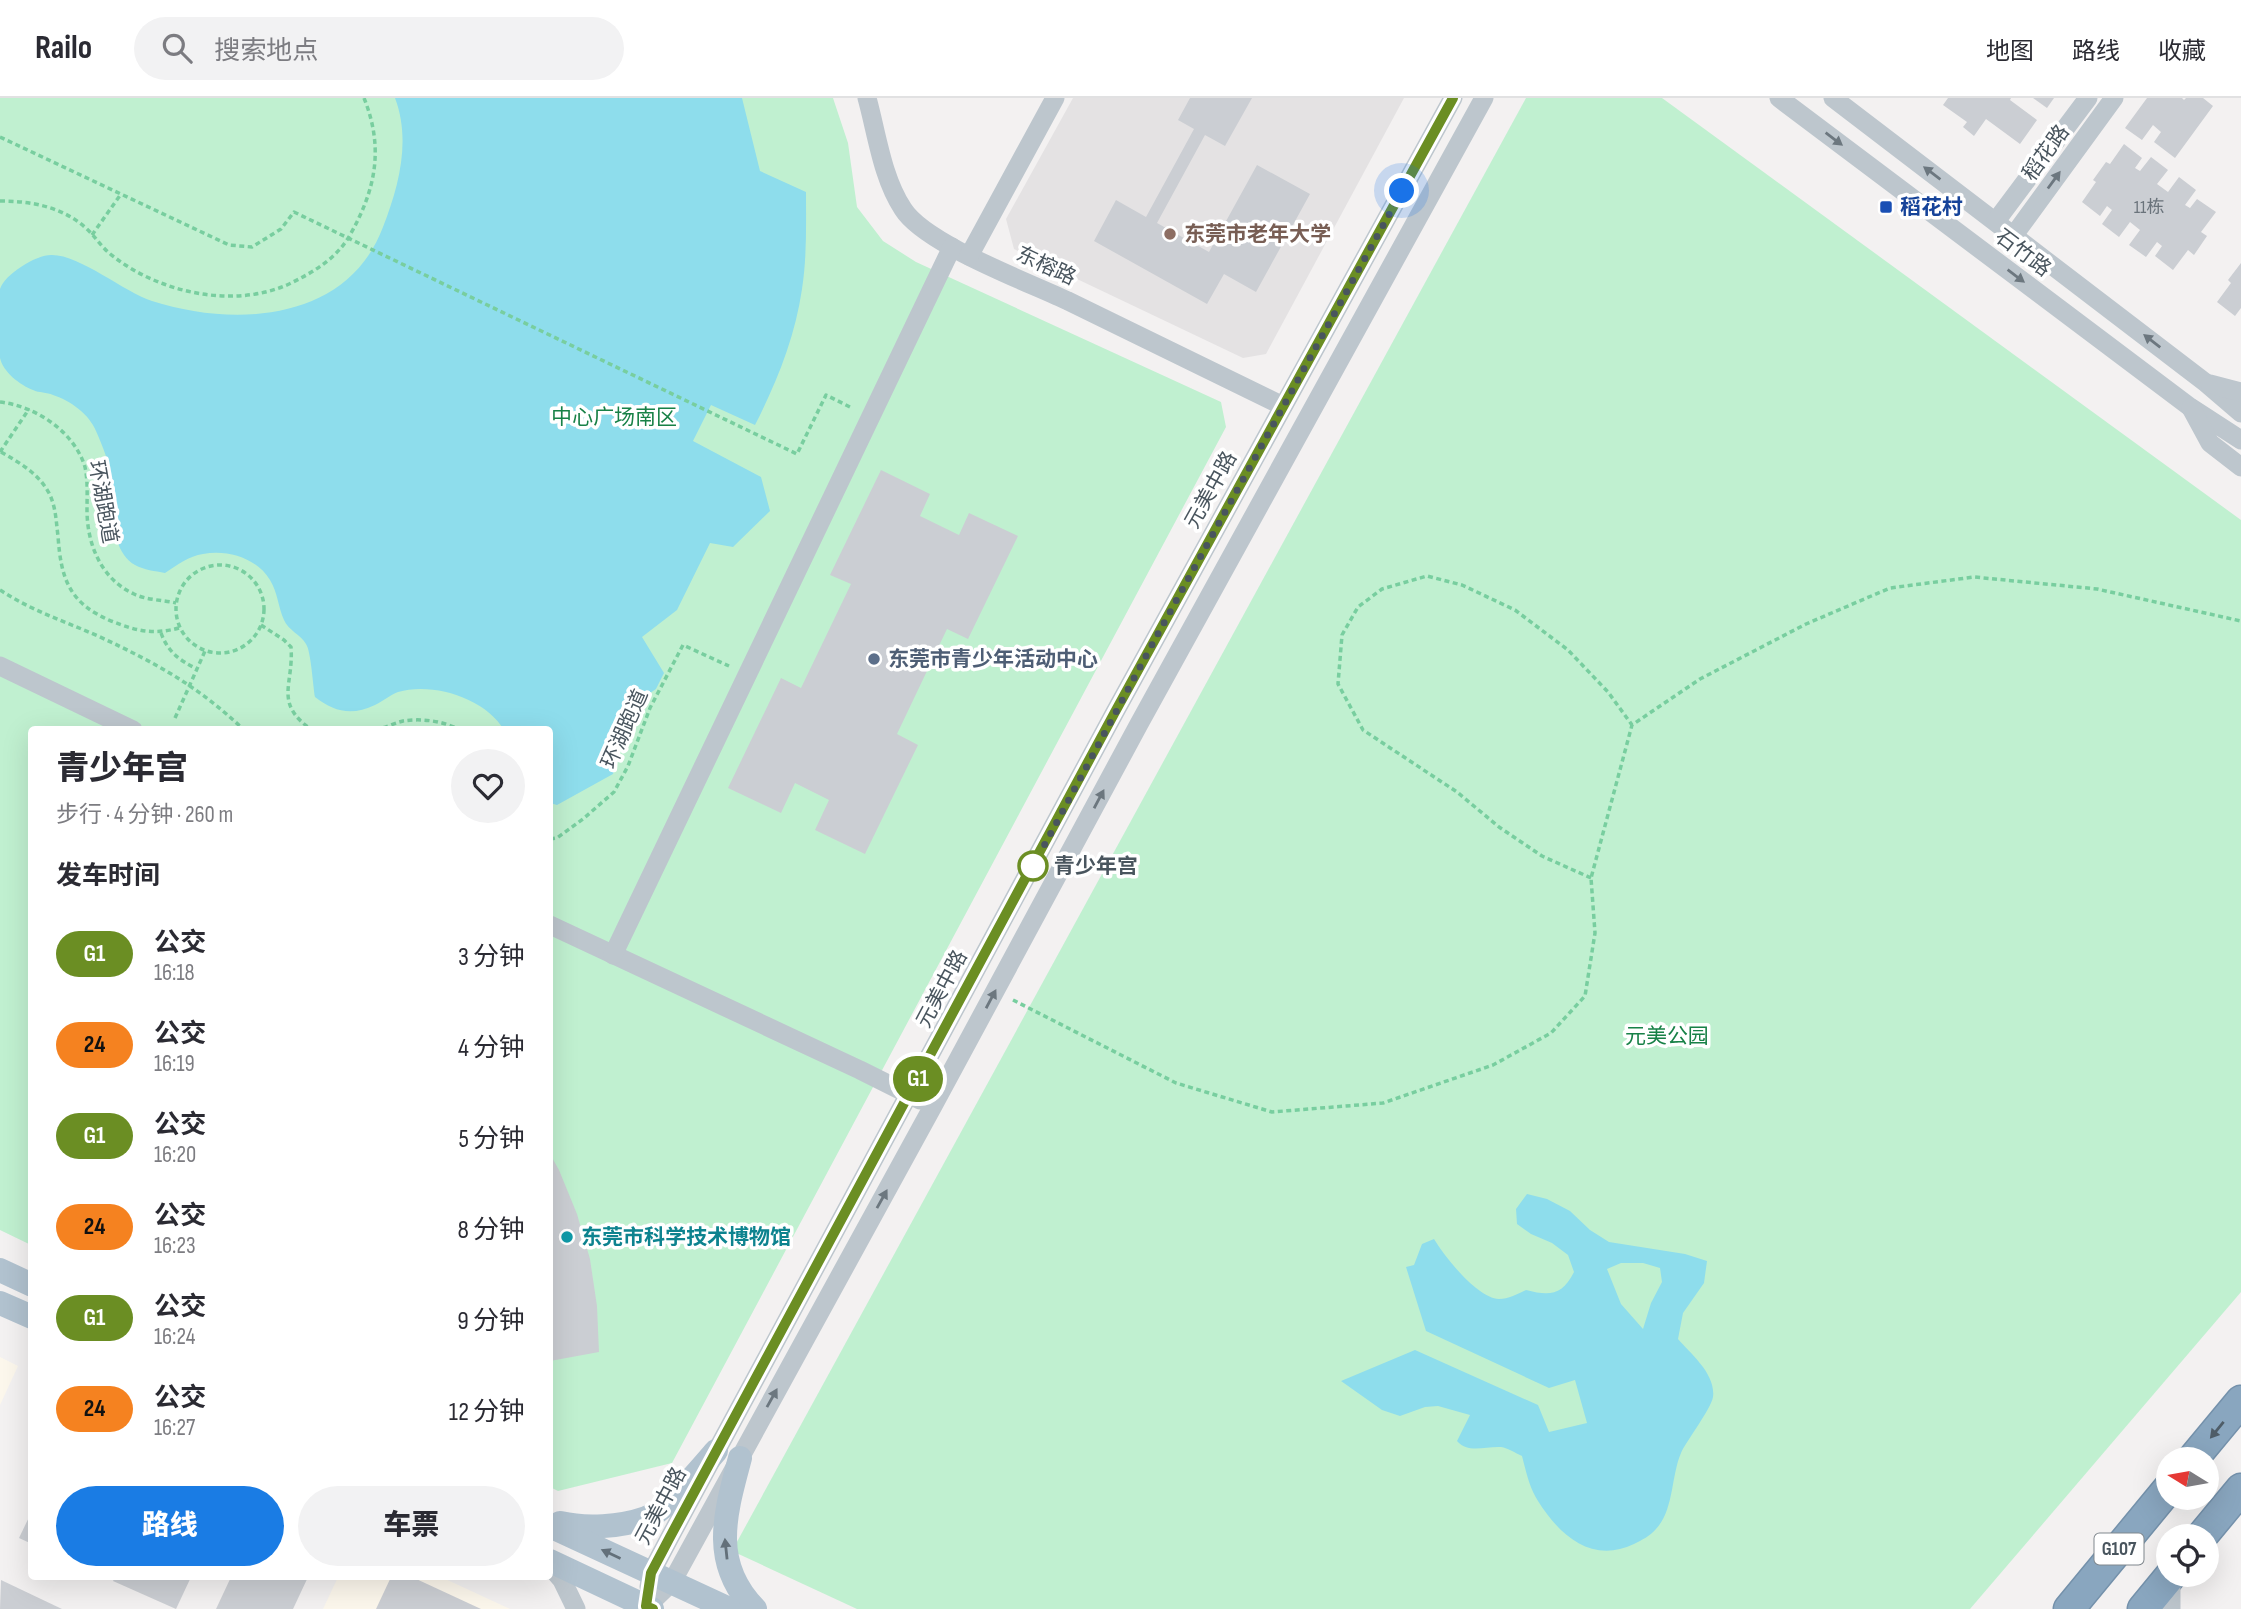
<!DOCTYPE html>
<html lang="zh">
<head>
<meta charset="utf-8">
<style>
	body { margin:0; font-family:"Sofia Sans Condensed","Noto Sans SC",sans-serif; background:#f2f2f3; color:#2b2b33; height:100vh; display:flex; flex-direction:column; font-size:26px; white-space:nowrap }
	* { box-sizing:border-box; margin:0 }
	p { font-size:23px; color:#7c7c81 }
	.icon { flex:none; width:38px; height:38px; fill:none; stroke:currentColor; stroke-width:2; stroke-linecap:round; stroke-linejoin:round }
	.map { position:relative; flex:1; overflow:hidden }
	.sheet { position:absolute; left:28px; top:628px; width:525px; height:854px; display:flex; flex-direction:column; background:#fff; border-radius:7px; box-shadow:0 7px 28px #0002 }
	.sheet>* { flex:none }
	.badge { padding:0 14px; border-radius:23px; font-size:24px; line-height:46px }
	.needle { width:46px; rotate:281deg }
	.buttons { position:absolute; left:2156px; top:1349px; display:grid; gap:14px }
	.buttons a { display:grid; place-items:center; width:63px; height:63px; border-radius:50%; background:#fff; box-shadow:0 7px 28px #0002; font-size:35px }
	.you { position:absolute; width:35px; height:35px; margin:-18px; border:5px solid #fff; border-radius:50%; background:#1a73e8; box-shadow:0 0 0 10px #1a73e833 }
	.map>.badge { position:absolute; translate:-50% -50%; box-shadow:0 0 0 4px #fff }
	h2 { padding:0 28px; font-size:26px; line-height:63px }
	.round { display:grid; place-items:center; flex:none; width:74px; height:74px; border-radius:37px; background:#f2f2f3 }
	.overview { display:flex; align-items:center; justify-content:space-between; height:119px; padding:0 28px }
	h1 { font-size:33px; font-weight:800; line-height:52px }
	.button { display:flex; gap:14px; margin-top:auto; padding:14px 28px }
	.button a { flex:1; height:80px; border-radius:42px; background:#1a7ce4; color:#fff; font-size:28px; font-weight:800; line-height:80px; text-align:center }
	.button a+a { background:#f2f2f3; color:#2b2b33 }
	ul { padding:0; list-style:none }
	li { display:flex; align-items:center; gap:21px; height:91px; padding:0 28px }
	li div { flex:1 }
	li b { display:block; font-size:26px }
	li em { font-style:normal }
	li .badge { min-width:77px; font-weight:700; text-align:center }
	header { display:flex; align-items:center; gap:42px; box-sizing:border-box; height:98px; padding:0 35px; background:#fff; border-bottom:2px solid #e1e1e2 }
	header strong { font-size:33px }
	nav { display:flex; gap:38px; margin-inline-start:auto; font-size:24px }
	.search { width:490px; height:63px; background:#f2f2f3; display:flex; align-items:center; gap:18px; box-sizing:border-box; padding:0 24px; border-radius:38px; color:#7c7c81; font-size:26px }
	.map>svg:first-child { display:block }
	.commercial { fill:#fcf7ec }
	.education { fill:#e4e2e3 }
	.green { fill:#c0f0d0 }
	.water { fill:#8eddec; fill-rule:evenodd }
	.building { fill:#cbced3 }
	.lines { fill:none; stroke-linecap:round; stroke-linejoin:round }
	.highway-casing { stroke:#7491ab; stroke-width:33 }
	.path { stroke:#78ce9f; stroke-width:3.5; stroke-dasharray:5 3.5; stroke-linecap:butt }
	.minor { stroke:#bdc6cd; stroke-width:19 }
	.major { stroke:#b1c2cf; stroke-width:24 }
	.highway { stroke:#89a6bf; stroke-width:30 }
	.oneway { fill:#6c777f }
	.oneway2 { fill:#4f5d68 }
	.oneway3 { fill:#63707a }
	.line-casing { stroke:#fff; stroke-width:16 }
	.line { stroke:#6b8e23; stroke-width:10 }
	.walk { stroke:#49555e; stroke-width:7; stroke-dasharray:0 12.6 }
	.transit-dot { fill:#1a4fb4; stroke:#fff; stroke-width:2.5 }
	.education-dot { fill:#8d6e63; stroke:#fff; stroke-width:2.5 }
	.service-dot { fill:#5c6f8a; stroke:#fff; stroke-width:2.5 }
	.stop-dot { fill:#fff; stroke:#6b8e23; stroke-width:3.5 }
	.culture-dot { fill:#0f9aa8; stroke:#fff; stroke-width:2.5 }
	.labels { text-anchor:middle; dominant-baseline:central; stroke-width:7; stroke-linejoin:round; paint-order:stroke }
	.number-label { font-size:18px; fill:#6a737b }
	.shield { fill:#fff; stroke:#80888e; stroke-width:2 }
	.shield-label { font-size:19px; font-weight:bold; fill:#49555e }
	.street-label { font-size:21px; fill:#49555e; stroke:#fff }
	.transit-label { font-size:21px; font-weight:bold; fill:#164399; stroke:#fff; text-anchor:start }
	.education-label { font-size:21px; font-weight:bold; fill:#785e54; stroke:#fff; text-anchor:start }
	.park-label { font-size:21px; fill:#188147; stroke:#fff }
	.service-label { font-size:21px; font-weight:bold; fill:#4e5e75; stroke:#fff; text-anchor:start }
	.stop-label { font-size:21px; font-weight:bold; fill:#49555e; stroke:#fff; text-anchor:start }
	.culture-label { font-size:21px; font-weight:bold; fill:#0d838f; stroke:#fff; text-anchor:start }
</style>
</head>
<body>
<header>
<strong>Railo</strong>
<div class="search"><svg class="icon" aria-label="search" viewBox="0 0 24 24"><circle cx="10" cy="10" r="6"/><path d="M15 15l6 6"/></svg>搜索地点</div>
<nav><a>地图</a><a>路线</a><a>收藏</a></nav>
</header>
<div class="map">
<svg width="2241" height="1511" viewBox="0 0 2241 1511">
	<rect width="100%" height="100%" fill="#f3f1f1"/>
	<!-- commercial -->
	<g class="commercial">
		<path d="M 0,1259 L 18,1268 L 0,1307 Z"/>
		<path d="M 338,1479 L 441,1479 L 510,1511 L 323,1511 Z"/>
	</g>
	<!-- education -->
	<path class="education" d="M 1073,0 L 1404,0 L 1266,256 L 1243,260 L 1014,151 L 1006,121 Z"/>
	<!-- green -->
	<g class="green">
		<path d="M 0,0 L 833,0 L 848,45 L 857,109 L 883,143 L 916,164 L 1221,304 L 1226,329 L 672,1365 L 558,1393 L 550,1389 L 550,632 L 32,632 L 31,1147 L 0,1132 Z"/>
		<path d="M 1526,0 L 1662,0 L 2241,422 L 2241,1194 L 1970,1511 L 857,1511 L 732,1453 Z"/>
	</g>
	<!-- water -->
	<g class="water">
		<path d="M 395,0 L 742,0 L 760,73 L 806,94 C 806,126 807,159 802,191 C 795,239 777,284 755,327 L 711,307 L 693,343 L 761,379 L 770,413 L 733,449 L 710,445 L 677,512 L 642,539 L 664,575 L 656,591 L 634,606 L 634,626 L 618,641 L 619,653 L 613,676 L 557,707 L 550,705 L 550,632 L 504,632 C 485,600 433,584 398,594 C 390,597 383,603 375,607 C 352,618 334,614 315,599 C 313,588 311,553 306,546 C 301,537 288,532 284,522 C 278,509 278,495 270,482 C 257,460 227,451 203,456 C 189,458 177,467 165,475 C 155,473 144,472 135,467 C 109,452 113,408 112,384 C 110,366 103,349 96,333 C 89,316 71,303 53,297 C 47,294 39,295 33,292 C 20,287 3,274 0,260 C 0,251 0,198 0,191 C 5,176 36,157 51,157 C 79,156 124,194 152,203 C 236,230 348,223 383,129 C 399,88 411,42 395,0 Z"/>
		<path d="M 1527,1096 L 1547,1101 L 1570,1113 L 1590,1132 L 1609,1144 L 1685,1156 L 1707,1163 L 1704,1185 L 1683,1215 L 1678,1241 C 1691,1256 1716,1276 1713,1299 C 1711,1311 1687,1342 1681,1355 C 1671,1378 1674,1412 1656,1431 C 1650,1438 1642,1442 1634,1446 C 1592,1466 1560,1438 1538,1403 C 1529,1389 1526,1373 1522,1358 C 1515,1355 1508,1350 1501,1349 C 1486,1348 1468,1356 1457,1343 L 1470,1317 L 1438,1308 L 1425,1309 L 1400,1318 L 1382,1312 L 1341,1283 L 1415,1252 L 1538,1307 L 1549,1334 L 1587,1325 L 1575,1282 L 1549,1290 L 1426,1233 L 1406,1169 L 1414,1167 L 1422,1146 L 1434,1141 C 1445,1159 1477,1200 1499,1201 C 1508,1201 1518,1196 1526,1192 C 1549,1198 1562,1198 1574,1174 L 1568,1157 L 1552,1145 L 1531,1136 L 1517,1126 L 1516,1111 ZM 1621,1165 L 1643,1165 L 1660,1170 L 1662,1184 L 1651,1205 L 1643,1231 L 1621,1206 L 1607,1171 Z"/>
	</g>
	<!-- building -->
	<g class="building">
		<path d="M 1190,0 L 1252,0 L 1225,48 L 1205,37 L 1157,125 L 1209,154 L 1257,67 L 1310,96 L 1256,194 L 1224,176 L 1207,206 L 1094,143 L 1116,102 L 1146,119 L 1194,31 L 1178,22 Z"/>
		<path d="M 1948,0 L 2011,0 L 2010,2 L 2037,22 L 2020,46 L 1986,21 L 1974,38 L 1963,29 L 1967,24 L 1943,7 Z"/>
		<path d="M 2033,0 L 2054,0 L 2047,10 Z"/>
		<path d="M 2147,0 L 2182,0 L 2184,2 L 2186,0 L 2203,0 L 2213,8 L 2175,60 L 2154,44 L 2161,34 L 2153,27 L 2142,42 L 2125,30 Z"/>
		<path d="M 2124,46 L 2142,60 L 2135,70 L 2140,73 L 2151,59 L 2168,72 L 2157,86 L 2168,94 L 2179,79 L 2196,92 L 2185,107 L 2190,110 L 2197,101 L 2216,114 L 2201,134 L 2207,138 L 2194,157 L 2188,152 L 2173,172 L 2155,158 L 2162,148 L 2157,144 L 2146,159 L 2129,147 L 2140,132 L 2130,124 L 2119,139 L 2102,126 L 2112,112 L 2107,108 L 2100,118 L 2082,104 L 2096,84 L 2093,82 L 2106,64 L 2110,66 Z"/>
		<path d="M 2241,165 L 2241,210 L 2235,218 L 2217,204 L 2231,185 L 2228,182 Z"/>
		<path d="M 881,372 L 930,396 L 920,418 L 959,437 L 969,415 L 1018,438 L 968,541 L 947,531 L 897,636 L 918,647 L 865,756 L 815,732 L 829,702 L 795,685 L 781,715 L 728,690 L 781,580 L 801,590 L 851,486 L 830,477 Z"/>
		<path d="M 550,1056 L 559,1072 L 577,1116 L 590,1161 L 597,1208 L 599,1254 L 550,1263 Z"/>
		<path d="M 32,1413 L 32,1446 L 19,1440 Z"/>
		<path d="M 115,1479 L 191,1479 L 176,1511 L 113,1483 Z"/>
		<path d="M 231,1479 L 308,1479 L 293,1511 L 216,1511 Z"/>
		<path d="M 391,1479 L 412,1479 L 481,1511 L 376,1511 Z"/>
		<path d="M 1,1482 L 62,1511 L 0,1511 Z"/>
	</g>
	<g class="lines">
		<!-- highway casing -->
		<g class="highway-casing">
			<g id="highway">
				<path d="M 2192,1362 L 2241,1303"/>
				<path d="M 2202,1438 L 2241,1391"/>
				<path d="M 2069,1511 L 2168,1391"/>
				<path d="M 2143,1511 L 2171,1477"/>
			</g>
		</g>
		<!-- path -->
		<g class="path">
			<path d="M 0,39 L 229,147 L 252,149 L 281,131 L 294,114 L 797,356 L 826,297 L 852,310"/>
			<path d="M 0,103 C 32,103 64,109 88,132 C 97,141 103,151 114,159 C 161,195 234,211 289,186 C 314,174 337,160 350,137 C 376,91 384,50 364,0"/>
			<path d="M 92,137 L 121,96"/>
			<path d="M 0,304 C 35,308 74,333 85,369 C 88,383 87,398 87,412 C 87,446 101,481 134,496 C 146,502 163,502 176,505"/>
			<path d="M 0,354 L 29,311"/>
			<path d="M 1,354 C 20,365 38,375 49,395 C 56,409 56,423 58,438 C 61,481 69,505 111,523 C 137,533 152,537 179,530"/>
			<circle cx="220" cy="511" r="44"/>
			<path d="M 0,492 C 32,513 64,523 98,538 C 156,565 198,588 244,632"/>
			<path d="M 261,527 L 284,542 L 291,549 C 294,587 273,605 312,632"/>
			<path d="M 161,535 C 168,554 179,562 197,571"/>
			<path d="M 175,620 L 205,553"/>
			<path d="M 375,632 C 385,630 394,625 403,623 C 421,620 444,623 460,632"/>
			<path d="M 550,741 L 557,740 L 583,721 L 614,694 L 628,668 L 650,610 L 683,547 L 729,568"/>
			<path d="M 1591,780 L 1542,758 L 1499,729 L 1457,694 L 1363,632 L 1338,586 L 1342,537 L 1358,509 L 1382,491 L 1427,478 L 1462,487 L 1515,512 L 1568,552 L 1608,594 L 1632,627"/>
			<path d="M 1013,902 L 1176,985 L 1272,1014 L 1383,1005 L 1493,967 L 1551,935 L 1585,898 L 1595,835 L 1591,780 L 1632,627 L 1700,581 L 1806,526 L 1890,490 L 1974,479 L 2097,491 L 2241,523"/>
		</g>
		<!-- minor -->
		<g class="minor">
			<path d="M 867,0 C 877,36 882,79 903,111 C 925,146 1028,184 1068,203 C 1140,238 1212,273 1283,308"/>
			<path d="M 1779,0 L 2190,309 L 2241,342"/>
			<path d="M 1833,0 L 2206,285 L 2241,315"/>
			<path d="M 1996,123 L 2088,0"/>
			<path d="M 2014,137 L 2114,0"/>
			<path d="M 969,158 L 1055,0"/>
			<path d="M 2210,286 L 2241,294"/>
			<path d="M 2191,310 L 2210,345 L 2241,369"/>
			<path d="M 0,568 L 133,632"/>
			<path d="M 550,827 L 860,972 L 920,1002"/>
			<path d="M 613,857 L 952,149"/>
			<path d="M 550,1468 L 562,1482 L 576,1511"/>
			<path d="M 2171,1477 L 2171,1511"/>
			<path d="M 649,1489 L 651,1475 L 670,1439 L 1115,614 L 1453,0"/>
			<path d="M 644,1511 L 672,1484 L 933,1008 L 1139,626 L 1484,0"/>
		</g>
		<!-- major -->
		<g class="major">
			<path d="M 0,1172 L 32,1187"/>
			<path d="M 0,1205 L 32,1219"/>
			<path d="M 740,1360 C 725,1416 710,1465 755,1511"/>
			<path d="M 560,1425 C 586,1431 620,1429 646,1420 C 667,1412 700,1371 716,1353"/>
			<path d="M 550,1428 L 729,1511"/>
			<path d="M 550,1463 L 652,1511"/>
		</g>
		<!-- highway -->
		<use href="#highway" class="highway"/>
	</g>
	<!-- one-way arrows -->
	<defs><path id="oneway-solid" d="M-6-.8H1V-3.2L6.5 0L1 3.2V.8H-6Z" transform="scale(1.75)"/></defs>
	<g class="oneway">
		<use href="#oneway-solid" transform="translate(1834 41) rotate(37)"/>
		<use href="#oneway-solid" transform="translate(1932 75) rotate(-143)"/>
		<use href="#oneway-solid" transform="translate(2054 82) rotate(-54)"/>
		<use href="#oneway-solid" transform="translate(2016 178) rotate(37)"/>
		<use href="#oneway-solid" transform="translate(2152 243) rotate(-142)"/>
		<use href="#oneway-solid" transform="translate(1099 701) rotate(-62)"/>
		<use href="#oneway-solid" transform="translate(991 901) rotate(-62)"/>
		<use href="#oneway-solid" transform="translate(882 1101) rotate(-61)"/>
		<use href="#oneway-solid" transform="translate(772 1300) rotate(-61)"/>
	</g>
	<use class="oneway2" href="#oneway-solid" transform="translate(2217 1332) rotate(129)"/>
	<g class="oneway3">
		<use href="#oneway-solid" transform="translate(726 1451) rotate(-96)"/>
		<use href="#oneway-solid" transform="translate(611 1456) rotate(-155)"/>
	</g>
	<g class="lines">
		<!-- line casing -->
		<g class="line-casing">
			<path id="line" d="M 653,1511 L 646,1508 L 651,1475 L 670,1439 L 1115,614 L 1453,0"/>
		</g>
		<!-- line -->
		<use href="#line" class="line"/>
		<!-- walk -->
		<path class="walk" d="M 1033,768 L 1030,774 L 1154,543 L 1402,93"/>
	</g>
	<!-- markers -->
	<rect class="transit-dot" x="1879" y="102" width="14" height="14" rx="3.5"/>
	<circle class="education-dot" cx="1170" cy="136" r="7"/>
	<circle class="service-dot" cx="874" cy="561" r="7"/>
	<circle class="stop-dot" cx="1033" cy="768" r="14"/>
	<circle class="culture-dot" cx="567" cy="1139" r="7"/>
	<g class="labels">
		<!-- number labels -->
		<g class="number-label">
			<text x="2149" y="109">11栋</text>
		</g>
		<!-- shield labels -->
		<rect class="shield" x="2094.5" y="1435.5" width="49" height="31" rx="5"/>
		<g class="shield-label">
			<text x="2119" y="1451">G107</text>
		</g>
		<!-- street labels -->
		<g class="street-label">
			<text transform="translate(2046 55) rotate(-54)">稻花路</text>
			<text transform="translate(2023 155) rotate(37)">石竹路</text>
			<text transform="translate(1046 168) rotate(25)">东榕路</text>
			<text transform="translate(1211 392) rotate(-61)">元美中路</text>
			<text transform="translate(103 404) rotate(80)">环湖跑道</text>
			<text transform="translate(625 631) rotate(-66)">环湖跑道</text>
			<text transform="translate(942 891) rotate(-62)">元美中路</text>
			<text transform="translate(661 1408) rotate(-62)">元美中路</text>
		</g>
		<!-- transit labels -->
		<g class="transit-label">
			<text x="1900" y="109">稻花村</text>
		</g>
		<!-- education labels -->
		<g class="education-label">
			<text x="1184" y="136">东莞市老年大学</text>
		</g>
		<!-- park labels -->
		<g class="park-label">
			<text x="614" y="319">中心广场南区</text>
			<text x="1667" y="938">元美公园</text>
		</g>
		<!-- service labels -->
		<g class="service-label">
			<text x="888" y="561">东莞市青少年活动中心</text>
		</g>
		<!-- stop labels -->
		<g class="stop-label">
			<text x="1054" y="768">青少年宫</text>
		</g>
		<!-- culture labels -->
		<g class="culture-label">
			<text x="581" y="1139">东莞市科学技术博物馆</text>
		</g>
	</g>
</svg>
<div class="buttons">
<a><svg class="needle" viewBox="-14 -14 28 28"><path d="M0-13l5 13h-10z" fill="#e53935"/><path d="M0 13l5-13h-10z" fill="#7c7c81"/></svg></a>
<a><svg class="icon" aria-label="locate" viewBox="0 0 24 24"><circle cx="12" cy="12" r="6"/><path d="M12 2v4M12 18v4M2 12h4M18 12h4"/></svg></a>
</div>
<div class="you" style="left:1402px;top:93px"></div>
<b class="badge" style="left:918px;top:981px;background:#6b8e23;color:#fff">G1</b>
<section class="sheet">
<div class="overview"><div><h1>青少年宫</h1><p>步行 · 4 分钟 · 260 m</p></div><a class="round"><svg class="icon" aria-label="heart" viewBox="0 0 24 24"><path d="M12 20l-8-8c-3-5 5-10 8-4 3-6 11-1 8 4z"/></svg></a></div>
<h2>发车时间</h2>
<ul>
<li><span class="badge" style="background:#6b8e23;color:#fff">G1</span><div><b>公交</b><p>16:18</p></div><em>3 分钟</em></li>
<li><span class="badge" style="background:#f58220;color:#111">24</span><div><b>公交</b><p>16:19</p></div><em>4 分钟</em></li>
<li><span class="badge" style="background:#6b8e23;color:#fff">G1</span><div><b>公交</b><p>16:20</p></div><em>5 分钟</em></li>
<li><span class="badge" style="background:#f58220;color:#111">24</span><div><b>公交</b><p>16:23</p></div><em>8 分钟</em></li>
<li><span class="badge" style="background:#6b8e23;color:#fff">G1</span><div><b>公交</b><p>16:24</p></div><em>9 分钟</em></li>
<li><span class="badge" style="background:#f58220;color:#111">24</span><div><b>公交</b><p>16:27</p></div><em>12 分钟</em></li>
</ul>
<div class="button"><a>路线</a><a>车票</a></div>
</section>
</div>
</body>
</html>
